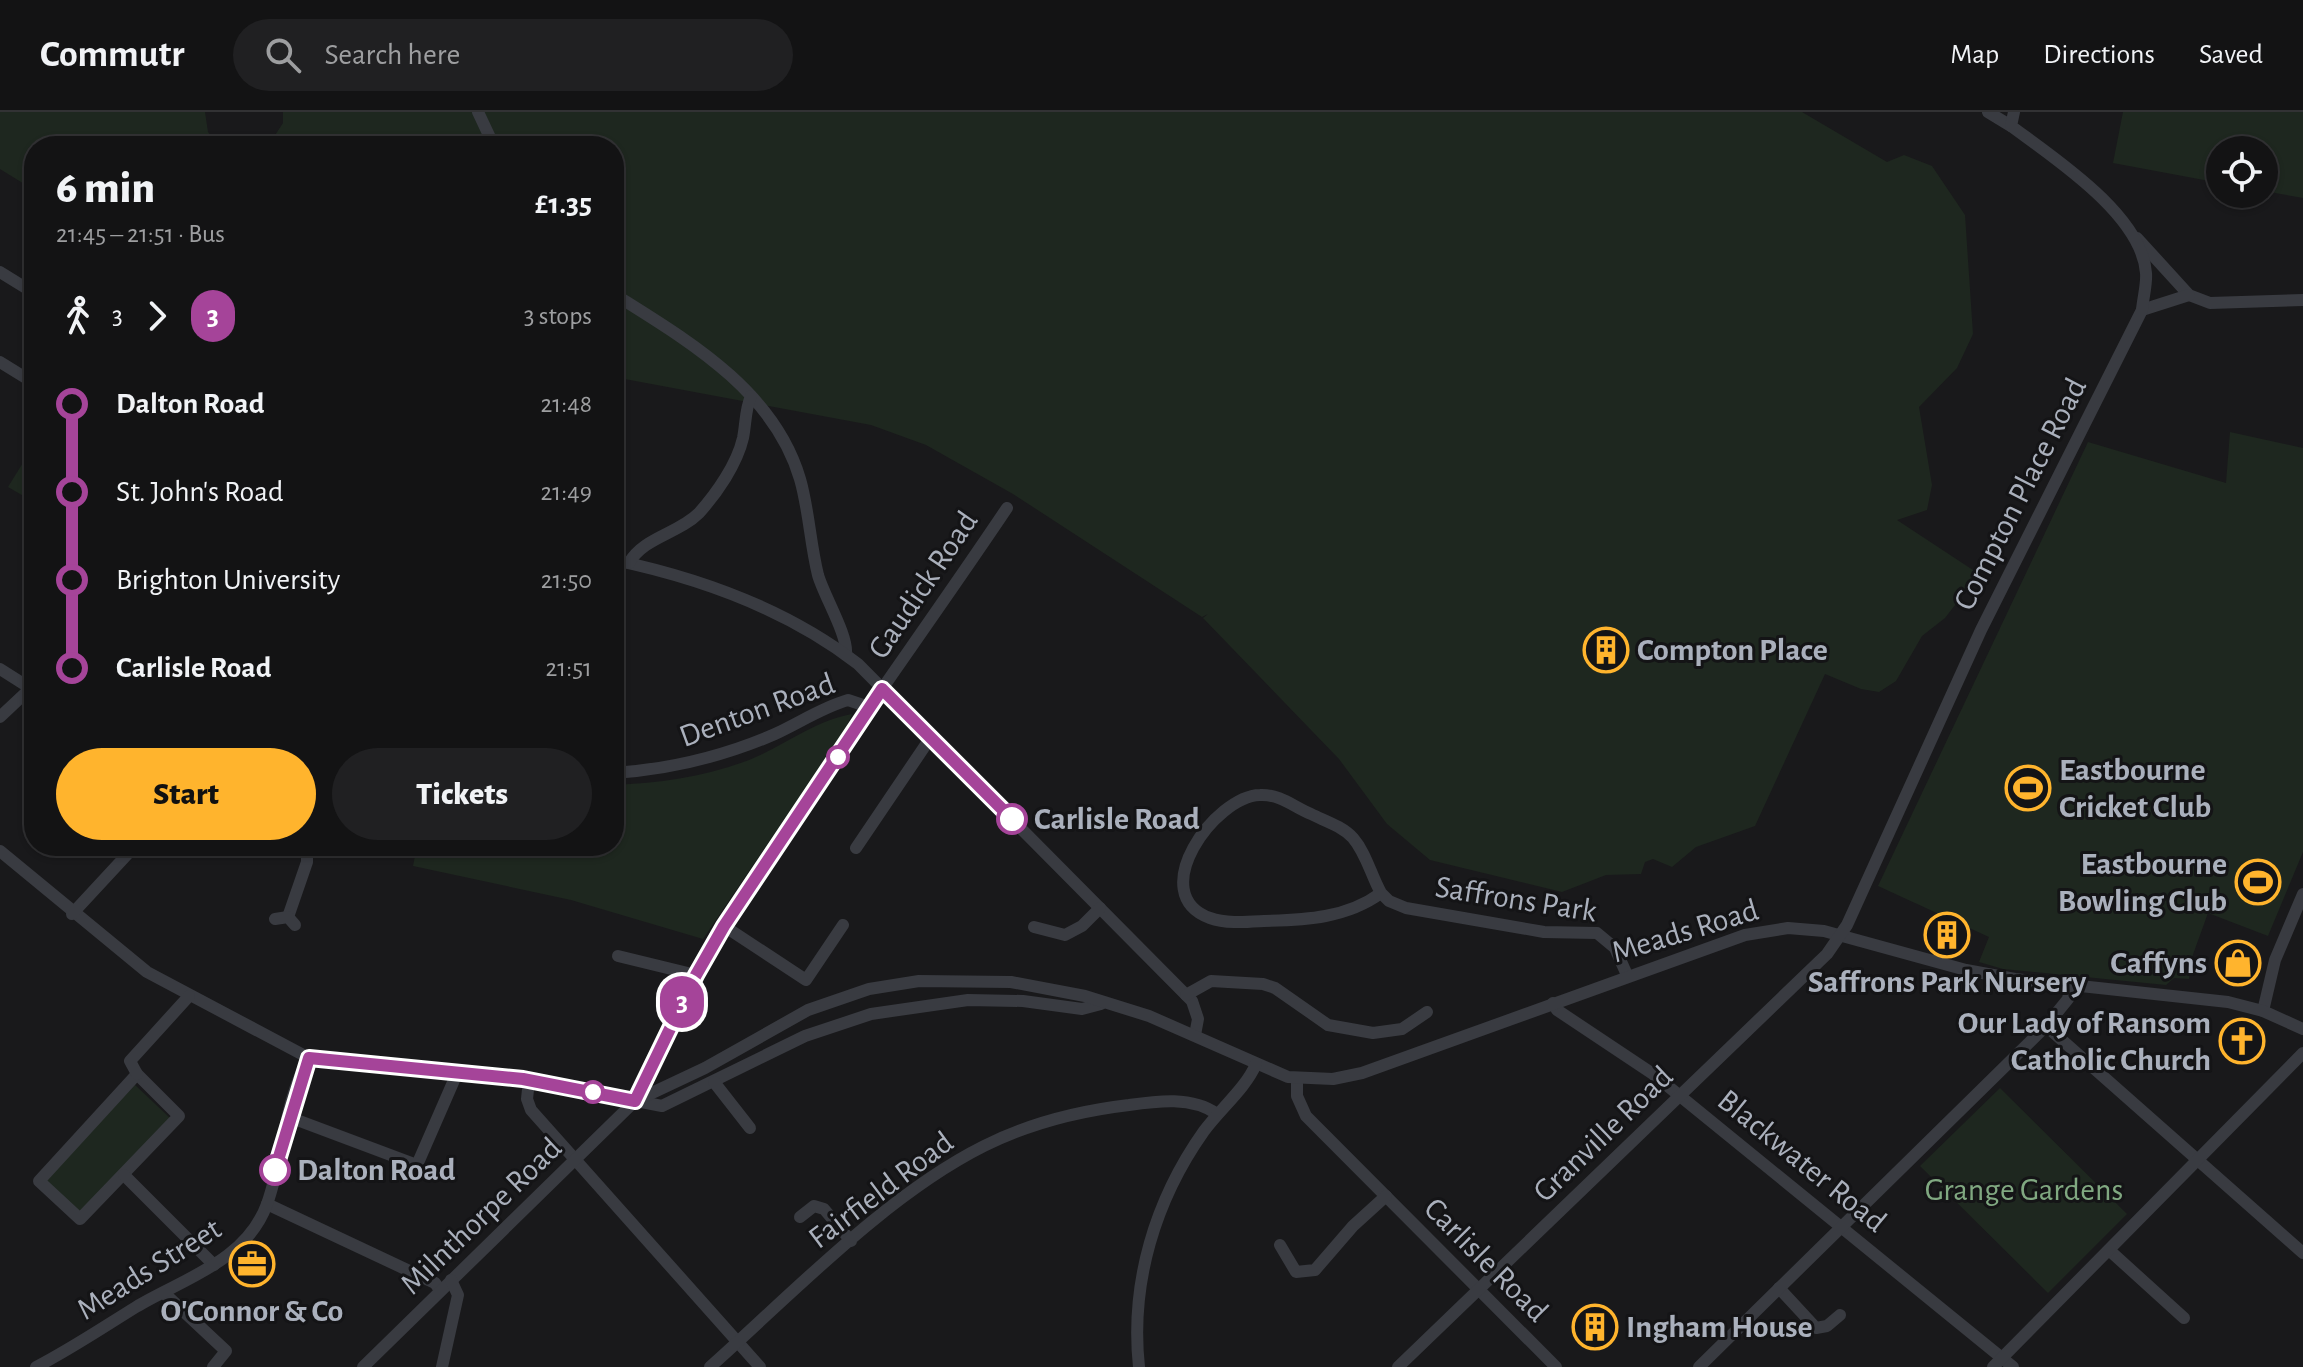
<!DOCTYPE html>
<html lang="en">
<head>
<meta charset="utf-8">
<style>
	body { margin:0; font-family:"Alegreya Sans",sans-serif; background:#202022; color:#f1f3f6; height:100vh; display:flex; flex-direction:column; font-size:30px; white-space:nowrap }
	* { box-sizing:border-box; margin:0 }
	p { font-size:26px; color:#9d9ea0 }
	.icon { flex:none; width:44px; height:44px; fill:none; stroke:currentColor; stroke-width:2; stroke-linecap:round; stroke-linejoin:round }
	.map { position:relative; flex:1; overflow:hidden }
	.panel { position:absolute; left:24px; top:24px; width:600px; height:720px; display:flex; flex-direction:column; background:#131314; border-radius:32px; box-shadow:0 2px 6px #0004,0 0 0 2px #323234 }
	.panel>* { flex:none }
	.badge { padding:0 16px; border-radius:26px; font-size:28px; line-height:52px }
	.controls { position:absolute; left:2206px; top:24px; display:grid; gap:16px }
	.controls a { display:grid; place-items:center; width:72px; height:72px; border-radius:50%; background:#131314; box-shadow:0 2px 6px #0004,0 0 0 2px #323234; font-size:40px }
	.map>.badge { position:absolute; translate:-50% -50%; box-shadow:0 0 0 4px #fff }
	.legs { display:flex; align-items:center; gap:12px; height:88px; padding:0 32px; font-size:26px }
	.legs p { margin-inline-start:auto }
	.overview { display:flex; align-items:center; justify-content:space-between; height:136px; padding:0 32px }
	h1 { font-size:44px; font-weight:800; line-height:60px }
	.primary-button { display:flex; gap:16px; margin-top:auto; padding:16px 32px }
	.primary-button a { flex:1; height:92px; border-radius:48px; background:#ffb42d; color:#111; font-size:32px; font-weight:800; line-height:92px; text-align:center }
	.primary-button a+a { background:#202022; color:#f1f3f6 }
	ul { padding:0 32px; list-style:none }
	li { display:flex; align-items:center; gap:28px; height:88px; font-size:30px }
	li i { display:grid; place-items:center; width:12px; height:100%; margin:0 10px; background:currentColor }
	li i::after { content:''; width:20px; height:20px; margin:-10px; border:6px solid; border-radius:50%; background:#131314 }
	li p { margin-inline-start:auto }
	li:first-child i { background:linear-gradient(#0000 50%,currentColor 0) }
	li:last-child i { background:linear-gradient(currentColor 50%,#0000 0) }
	header { display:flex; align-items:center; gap:48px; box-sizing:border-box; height:112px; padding:0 40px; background:#131314; border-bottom:2px solid #323234 }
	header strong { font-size:38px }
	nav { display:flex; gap:44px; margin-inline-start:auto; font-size:28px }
	.search { width:560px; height:72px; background:#202022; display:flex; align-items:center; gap:20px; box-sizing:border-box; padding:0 28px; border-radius:44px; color:#9d9ea0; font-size:30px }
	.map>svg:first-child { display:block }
	.green { fill:#1e271f }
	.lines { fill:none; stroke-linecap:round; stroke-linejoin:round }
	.minor { stroke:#393b41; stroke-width:12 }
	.line-1-casing { stroke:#fff; stroke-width:18 }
	.line-1 { stroke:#a54499; stroke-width:12 }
	.stop-1-dot { fill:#fff; stroke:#a54499; stroke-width:4 }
	.labels { text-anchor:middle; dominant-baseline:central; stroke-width:6; stroke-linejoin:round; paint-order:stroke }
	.street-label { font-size:32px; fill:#aab0bc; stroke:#141416 }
	.poi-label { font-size:32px; font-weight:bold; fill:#aab0bc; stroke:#141416; text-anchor:start }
	.stop-label { font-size:32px; font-weight:bold; fill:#aab0bc; stroke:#141416; text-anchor:start }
	.park-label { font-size:32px; fill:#80a881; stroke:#141416 }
</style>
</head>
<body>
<header>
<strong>Commutr</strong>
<div class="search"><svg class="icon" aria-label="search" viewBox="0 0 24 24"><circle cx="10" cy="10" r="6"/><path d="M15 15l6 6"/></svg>Search here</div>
<nav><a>Map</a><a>Directions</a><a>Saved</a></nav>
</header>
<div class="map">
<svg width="2303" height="1255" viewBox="0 0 2303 1255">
	<rect width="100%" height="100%" fill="#19191b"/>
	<!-- green -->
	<g class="green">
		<path d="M 0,0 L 205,0 L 208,20 L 219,34 L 34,34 L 34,78 L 0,57 Z"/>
		<path d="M 283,0 L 1802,0 L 1887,50 L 1904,43 L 1932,54 L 1965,103 L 1973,222 L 1957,256 L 1919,295 L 1932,373 L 1927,398 L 1897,408 L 1979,462 L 1945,506 L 1922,524 L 1896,569 L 1879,580 L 1861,577 L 1825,562 L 1755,714 L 1696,735 L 1672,755 L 1653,747 L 1645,750 L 1641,762 L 1606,763 L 1562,780 L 1430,748 L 1387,712 L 1339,647 L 1203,506 L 1208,502 L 1202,505 L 1013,382 L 926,333 L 871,313 L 614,265 L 614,34 L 268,34 L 283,11 Z"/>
		<path d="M 2123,0 L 2303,0 L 2303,86 L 2264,79 L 2264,38 L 2220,38 L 2220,71 L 2113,51 Z"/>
		<path d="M 2230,320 L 2303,336 L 2303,740 L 2268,824 L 2208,801 L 2191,848 L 2189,867 L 2174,866 L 2166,873 L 2003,857 L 1979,850 L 1989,825 L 1878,774 L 2088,330 L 2226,371 Z"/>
		<path d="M 34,333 L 34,390 L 8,375 Z"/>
		<path d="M 852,602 L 846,616 L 703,827 L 571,788 L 413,754 L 417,734 L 614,734 L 614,673 C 660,671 705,665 749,648 C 782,635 816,608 852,602 Z"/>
		<path d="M 135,973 L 170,1006 L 79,1101 L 44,1068 Z"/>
		<path d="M 2000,976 L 2127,1102 L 2048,1181 L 1920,1054 Z"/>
	</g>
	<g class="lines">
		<!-- minor -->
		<g class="minor">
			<path d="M 478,0 L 494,34"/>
			<path d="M 1988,0 L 2011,14"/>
			<path d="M 2137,126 L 2189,183 L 2210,191 L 2303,188"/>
			<path d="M 0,160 L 34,181"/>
			<path d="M 614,182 C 687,228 774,278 800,367 C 809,398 810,431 818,463 C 824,484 848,523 846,542"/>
			<path d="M 2142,198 L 2189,183"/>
			<path d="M 0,250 L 34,271"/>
			<path d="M 614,448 C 700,466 788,498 858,552 L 1192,889 L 1198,907 L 1195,923"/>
			<path d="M 629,451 C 644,425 678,422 699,401 C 717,381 737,352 743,326 C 746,311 745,298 751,284"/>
			<path d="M 0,557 L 30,576"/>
			<path d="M 0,605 L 34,573"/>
			<path d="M 614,661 C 672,657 722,645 775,622 C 799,611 823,595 848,588 L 869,595"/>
			<path d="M 856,736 L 931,625"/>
			<path d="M 0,739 L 147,860 L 309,946 L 333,950 L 523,967 L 662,994 L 805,924 L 871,902 L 968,888 L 1023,889 L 1082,897 L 1101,892"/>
			<path d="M 1381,781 C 1371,763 1366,741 1353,726 C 1342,714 1325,709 1311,702 C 1294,695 1280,682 1260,683 C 1215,684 1144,782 1210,806 C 1226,812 1247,810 1264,809 C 1306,808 1347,806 1381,781 L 1389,789 L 1406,796 L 1544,820 L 1597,821 L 1615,836 L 1627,863"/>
			<path d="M 72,802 L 135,734"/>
			<path d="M 288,805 L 307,750 L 307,734"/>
			<path d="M 275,807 L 288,805 L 295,813"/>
			<path d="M 724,814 L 806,868 L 843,813"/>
			<path d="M 1034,815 L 1065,823 L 1082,814 L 1100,796"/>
			<path d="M 618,844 L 696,863"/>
			<path d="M 1186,883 L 1211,869 L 1263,872 L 1275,876 L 1328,913 L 1373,921 L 1402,917 L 1427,900"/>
			<path d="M 1553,891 L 1557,898 L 1653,962 L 2013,1255"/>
			<path d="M 2263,899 L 2275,848 L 2303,782"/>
			<path d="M 2046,914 L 2303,1141"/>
			<path d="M 137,962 L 179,1004 L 80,1107 L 39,1069 Z"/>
			<path d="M 137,962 L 130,949 L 189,884"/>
			<path d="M 1297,966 L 1297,984 L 1306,1004 L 1556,1255"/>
			<path d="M 529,968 L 527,987 L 531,998 L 760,1255"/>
			<path d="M 714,970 L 750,1016"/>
			<path d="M 635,989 C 731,775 877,590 1007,396"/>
			<path d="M 289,1005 L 417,1053 L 458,959"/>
			<path d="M 124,1063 L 214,1153"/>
			<path d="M 267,1092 L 435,1171 L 440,1178"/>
			<path d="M 800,1105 L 814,1094 L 824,1097 L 851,1129"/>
			<path d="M 1280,1133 L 1296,1160 L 1315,1158 L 1353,1114 L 1386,1084"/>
			<path d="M 2109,1138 L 2184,1206"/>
			<path d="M 1779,1176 L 1816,1216 L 1827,1214 L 1840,1203"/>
			<path d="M 164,1181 L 226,1239 L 213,1255"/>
			<path d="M 36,1255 C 71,1237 102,1216 136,1195 C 182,1167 246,1150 267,1092 C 284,1046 283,990 309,946"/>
			<path d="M 363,1255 L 635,989 L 705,956 L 808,898 L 869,877 L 919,869 L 1011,870 L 1085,884 L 1149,904 L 1288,965 L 1333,967 L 1362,961 L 1745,823 L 1788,816 L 1824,819 L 1966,858 L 2015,867 L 2228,890 L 2263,899 L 2303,917"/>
			<path d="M 442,1255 L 458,1183 L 451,1168"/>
			<path d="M 710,1255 C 792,1182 886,1083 984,1034 C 1030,1011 1078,999 1129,993 C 1157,989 1192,984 1217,1002"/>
			<path d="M 1139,1255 C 1130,1171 1155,1088 1204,1019 C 1220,997 1246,976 1256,952"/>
			<path d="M 1398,1255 L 1827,842 L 1847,813 L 1981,518 L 2142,198 C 2143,186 2147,172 2146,161 C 2142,103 2054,46 2011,14 L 2014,0"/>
			<path d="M 1699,1255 L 2046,914 L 2068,887 L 2070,875"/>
			<path d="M 1993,1255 L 2303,941"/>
		</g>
	</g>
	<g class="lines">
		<!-- line-1 casing -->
		<g class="line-1-casing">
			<path id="line-1" d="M 275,1058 L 309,946 L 523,967 L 635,989 L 696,863 L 724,814 L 882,577 L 1012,707"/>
		</g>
		<!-- line-1 -->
		<use href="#line-1" class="line-1"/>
	</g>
	<!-- icons -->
	<defs>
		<g id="building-ring" transform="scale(2.3)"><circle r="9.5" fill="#141416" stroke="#ffb42d" stroke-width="1.5"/><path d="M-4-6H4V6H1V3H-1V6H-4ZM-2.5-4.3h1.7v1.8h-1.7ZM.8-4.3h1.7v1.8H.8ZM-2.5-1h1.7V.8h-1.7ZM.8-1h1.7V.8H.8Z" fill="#ffb42d"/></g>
		<g id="stadium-ring" transform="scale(2.3)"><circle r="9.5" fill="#141416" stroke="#ffb42d" stroke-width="1.5"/><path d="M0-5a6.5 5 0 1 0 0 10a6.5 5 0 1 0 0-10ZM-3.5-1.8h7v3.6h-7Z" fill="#ffb42d"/></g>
		<g id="shop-ring" transform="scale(2.3)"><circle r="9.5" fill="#141416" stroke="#ffb42d" stroke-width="1.5"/><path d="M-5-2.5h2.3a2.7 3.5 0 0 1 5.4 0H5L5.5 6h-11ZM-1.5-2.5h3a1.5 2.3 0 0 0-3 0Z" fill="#ffb42d"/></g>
		<g id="church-ring" transform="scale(2.3)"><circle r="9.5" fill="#141416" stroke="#ffb42d" stroke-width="1.5"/><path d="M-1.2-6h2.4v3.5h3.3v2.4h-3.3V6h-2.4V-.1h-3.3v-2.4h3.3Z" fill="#ffb42d"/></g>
		<g id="office-ring" transform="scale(2.3)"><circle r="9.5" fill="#141416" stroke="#ffb42d" stroke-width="1.5"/><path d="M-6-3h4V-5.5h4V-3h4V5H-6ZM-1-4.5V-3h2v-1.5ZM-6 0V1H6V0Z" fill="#ffb42d"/></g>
	</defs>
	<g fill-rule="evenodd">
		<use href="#building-ring" x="1606" y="538"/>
		<use href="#stadium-ring" x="2028" y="676"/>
		<use href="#stadium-ring" x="2258" y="770"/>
		<use href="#building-ring" x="1947" y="823"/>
		<use href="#shop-ring" x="2238" y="851"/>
		<use href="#church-ring" x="2242" y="929"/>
		<use href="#office-ring" x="252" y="1152"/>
		<use href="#building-ring" x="1595" y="1215"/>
	</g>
	<!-- markers -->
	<g class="stop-1-dot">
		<circle cx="838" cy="645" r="10"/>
		<circle cx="1012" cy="707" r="14"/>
		<circle cx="593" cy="980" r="10"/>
		<circle cx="275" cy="1058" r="14"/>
	</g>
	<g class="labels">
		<!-- street labels -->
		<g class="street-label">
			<text transform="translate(2020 382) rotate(-63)">Compton Place Road</text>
			<text transform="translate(923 473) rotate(-56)">Gaudick Road</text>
			<text transform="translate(757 598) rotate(-20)">Denton Road</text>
			<text transform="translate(1516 787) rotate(9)">Saffrons Park</text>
			<text transform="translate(1685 819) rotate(-17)">Meads Road</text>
			<text transform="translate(1603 1022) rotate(-44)">Granville Road</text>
			<text transform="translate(1802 1049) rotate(39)">Blackwater Road</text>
			<text transform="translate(881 1078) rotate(-37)">Fairfield Road</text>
			<text transform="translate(481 1104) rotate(-44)">Milnthorpe Road</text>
			<text transform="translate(1486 1148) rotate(45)">Carlisle Road</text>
			<text transform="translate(149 1157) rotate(-32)">Meads Street</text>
		</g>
		<!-- poi labels -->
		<g class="poi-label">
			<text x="1637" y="538">Compton Place</text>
			<text x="2059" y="658">Eastbourne<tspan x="2059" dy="37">Cricket Club</tspan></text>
			<text x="2227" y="752" text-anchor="end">Eastbourne<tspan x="2227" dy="37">Bowling Club</tspan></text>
			<text x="2207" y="851" text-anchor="end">Caffyns</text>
			<text x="1947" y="870" text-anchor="middle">Saffrons Park Nursery</text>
			<text x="2211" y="911" text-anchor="end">Our Lady of Ransom<tspan x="2211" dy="37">Catholic Church</tspan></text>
			<text x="252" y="1199" text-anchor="middle">O'Connor &amp; Co</text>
			<text x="1626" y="1215">Ingham House</text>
		</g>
		<!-- stop labels -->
		<g class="stop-label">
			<text x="1034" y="707">Carlisle Road</text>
			<text x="297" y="1058">Dalton Road</text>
		</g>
		<!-- park labels -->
		<g class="park-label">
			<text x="2024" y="1078">Grange Gardens</text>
		</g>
	</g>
</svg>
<div class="controls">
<a><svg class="icon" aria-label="locate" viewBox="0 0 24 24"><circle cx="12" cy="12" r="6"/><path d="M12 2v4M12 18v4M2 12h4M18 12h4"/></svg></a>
</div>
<b class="badge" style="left:682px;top:890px;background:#a54499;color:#fff">3</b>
<section class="panel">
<div class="overview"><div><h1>6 min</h1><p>21:45 – 21:51 · Bus</p></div><b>£1.35</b></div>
<div class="legs"><svg class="icon" aria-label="walk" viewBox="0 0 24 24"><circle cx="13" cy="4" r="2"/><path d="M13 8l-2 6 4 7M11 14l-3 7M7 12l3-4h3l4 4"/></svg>3<svg class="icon" aria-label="forward" viewBox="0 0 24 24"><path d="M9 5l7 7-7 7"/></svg><b class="badge" style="background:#a54499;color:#fff">3</b><p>3 stops</p></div>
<ul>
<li><i style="color:#a54499"></i><b>Dalton Road</b><p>21:48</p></li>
<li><i style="color:#a54499"></i><span>St. John's Road</span><p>21:49</p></li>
<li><i style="color:#a54499"></i><span>Brighton University</span><p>21:50</p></li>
<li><i style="color:#a54499"></i><b>Carlisle Road</b><p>21:51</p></li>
</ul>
<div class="primary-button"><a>Start</a><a>Tickets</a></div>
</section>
</div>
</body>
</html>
